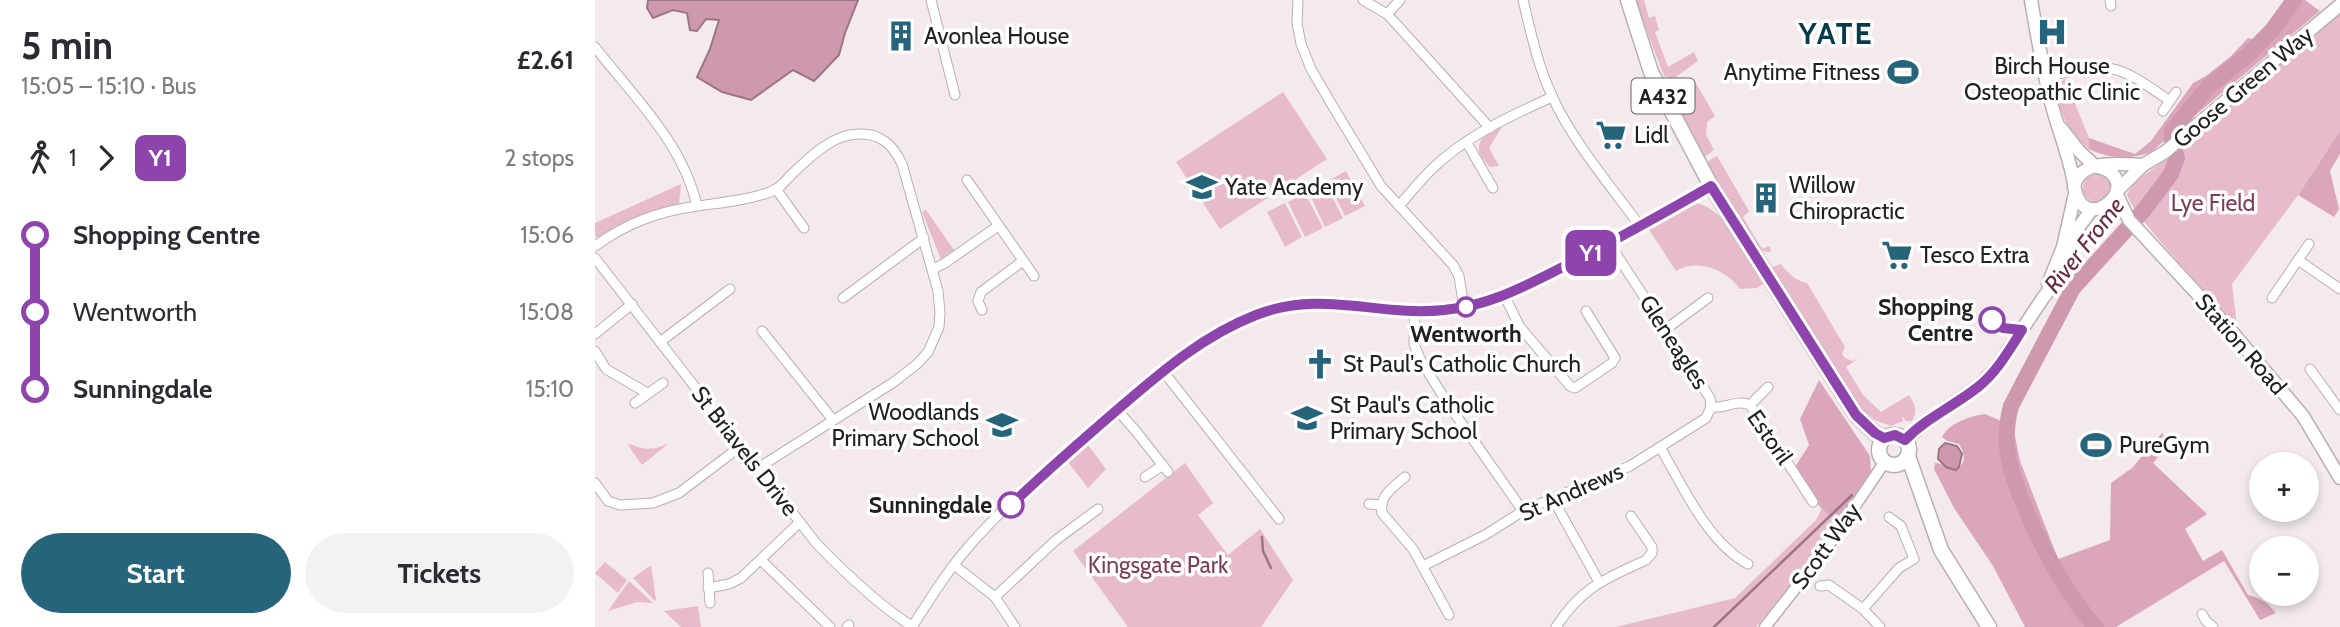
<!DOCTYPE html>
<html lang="en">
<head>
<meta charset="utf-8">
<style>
	body { margin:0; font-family:Cabin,sans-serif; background:#f2f2f3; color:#2b2b33; height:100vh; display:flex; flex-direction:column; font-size:26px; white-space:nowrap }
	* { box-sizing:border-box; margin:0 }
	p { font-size:23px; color:#7c7c81 }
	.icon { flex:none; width:38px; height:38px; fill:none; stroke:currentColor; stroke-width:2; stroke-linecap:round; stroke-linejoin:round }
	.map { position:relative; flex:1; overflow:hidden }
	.details { display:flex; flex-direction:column; background:#fff; width:595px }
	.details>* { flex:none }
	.badge { padding:0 14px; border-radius:10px; font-size:24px; line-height:46px }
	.tools { position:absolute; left:1654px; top:452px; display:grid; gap:14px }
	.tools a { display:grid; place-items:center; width:70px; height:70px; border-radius:50%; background:#fff; box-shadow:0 4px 10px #0003; font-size:35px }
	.map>.badge { position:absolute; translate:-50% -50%; box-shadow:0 0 0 4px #fff }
	.legs { display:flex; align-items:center; gap:10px; height:77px; padding:0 21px; font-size:23px }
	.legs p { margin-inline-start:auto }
	.summary { display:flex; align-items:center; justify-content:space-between; height:119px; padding:0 21px }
	h1 { font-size:38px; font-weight:800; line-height:52px }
	.primary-button { display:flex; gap:14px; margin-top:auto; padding:14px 21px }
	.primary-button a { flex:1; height:80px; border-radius:42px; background:#25647a; color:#fff; font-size:28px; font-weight:800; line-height:80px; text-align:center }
	.primary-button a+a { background:#f2f2f3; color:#2b2b33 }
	ul { padding:0 21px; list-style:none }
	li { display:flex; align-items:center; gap:24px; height:77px; font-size:26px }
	li i { display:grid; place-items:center; width:10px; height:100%; margin:0 9px; background:currentColor }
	li i::after { content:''; width:18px; height:18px; margin:-9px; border:5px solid; border-radius:50%; background:#fff }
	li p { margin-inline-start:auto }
	li:first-child i { background:linear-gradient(#0000 50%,currentColor 0) }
	li:last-child i { background:linear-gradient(currentColor 50%,#0000 0) }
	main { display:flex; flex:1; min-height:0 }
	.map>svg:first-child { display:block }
	.green { fill:#e7bacc }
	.forest { fill:#dba6bc }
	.water { fill:#ce99af; stroke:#9b7584; stroke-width:2 }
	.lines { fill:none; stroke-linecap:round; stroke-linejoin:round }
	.stream { stroke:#9b7584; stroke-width:2.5 }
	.river { stroke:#ce99af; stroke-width:16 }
	.minor-casing { stroke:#b9afb3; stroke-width:11 }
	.tertiary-casing { stroke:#b9afb3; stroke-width:13 }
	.secondary-casing { stroke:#b9afb3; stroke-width:15 }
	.primary-casing { stroke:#b9afb3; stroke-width:17 }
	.minor { stroke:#fff; stroke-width:9 }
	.tertiary { stroke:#fff; stroke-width:10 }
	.secondary { stroke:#fff; stroke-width:12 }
	.primary { stroke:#fff; stroke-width:14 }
	.line-1-casing { stroke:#fff; stroke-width:16 }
	.line-1 { stroke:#8e44ad; stroke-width:10 }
	.stop-1-dot { fill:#fff; stroke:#8e44ad; stroke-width:3.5 }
	.labels { text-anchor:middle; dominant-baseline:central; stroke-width:7; stroke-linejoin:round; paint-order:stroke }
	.shield { fill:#fff; stroke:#666364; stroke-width:2 }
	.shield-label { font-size:21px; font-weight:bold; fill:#242021 }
	.poi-label { font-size:23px; fill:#242021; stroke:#fff; text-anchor:start }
	.street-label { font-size:23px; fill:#242021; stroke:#fff }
	.park-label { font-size:23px; fill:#7f3d5c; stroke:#fff }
	.stop-label { font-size:23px; font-weight:bold; fill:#242021; stroke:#fff; text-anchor:end }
	.water-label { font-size:24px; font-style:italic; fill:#692948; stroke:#fff }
	.district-label { font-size:30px; font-weight:bold; letter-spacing:2px; fill:#043c4c; stroke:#fff }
</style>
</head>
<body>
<main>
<section class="details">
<div class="summary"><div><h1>5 min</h1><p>15:05 – 15:10 · Bus</p></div><b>£2.61</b></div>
<div class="legs"><svg class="icon" aria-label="walk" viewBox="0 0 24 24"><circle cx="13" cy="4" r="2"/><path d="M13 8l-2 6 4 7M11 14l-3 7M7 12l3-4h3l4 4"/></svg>1<svg class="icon" aria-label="forward" viewBox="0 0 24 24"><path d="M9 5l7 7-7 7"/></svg><b class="badge" style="background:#8e44ad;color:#fff">Y1</b><p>2 stops</p></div>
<ul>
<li><i style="color:#8e44ad"></i><b>Shopping Centre</b><p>15:06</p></li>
<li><i style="color:#8e44ad"></i><span>Wentworth</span><p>15:08</p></li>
<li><i style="color:#8e44ad"></i><b>Sunningdale</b><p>15:10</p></li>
</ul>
<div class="primary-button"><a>Start</a><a>Tickets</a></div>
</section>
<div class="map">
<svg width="1745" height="627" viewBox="0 0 1745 627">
	<rect width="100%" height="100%" fill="#f4eaee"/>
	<!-- green -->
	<g class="green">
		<path d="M 1040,0 L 1049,0 L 1054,18 L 1060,16 L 1064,30 L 1060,32 L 1073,67 L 1099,52 L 1103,61 L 1078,79 L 1069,76 Z"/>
		<path d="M 1745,14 L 1745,131 L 1703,195 L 1637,284 L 1642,326 C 1624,306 1534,212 1532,194 L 1542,180 L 1569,161 L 1638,100 Z"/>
		<path d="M 1470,79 L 1494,138 L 1494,149 C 1472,134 1464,110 1460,85 Z"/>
		<path d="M 1099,80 L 1120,116 L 1112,122 L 1111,135 L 1119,150 L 1107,159 L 1079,107 L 1082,105 L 1081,100 L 1087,87 Z"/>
		<path d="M 688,92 L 732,159 L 625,229 L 581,162 Z"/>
		<path d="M 908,125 L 894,148 L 904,166 L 895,167 C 873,144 887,137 908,125 Z"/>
		<path d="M 1122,156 L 1154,211 L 1148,217 L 1167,249 L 1174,246 L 1176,250 L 1174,252 L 1163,250 L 1110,163 Z"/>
		<path d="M 751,171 L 770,206 L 750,216 L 733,181 Z"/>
		<circle cx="1502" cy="188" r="14"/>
		<path d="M 730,183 L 748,218 L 730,227 L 713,191 Z"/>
		<path d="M 86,184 L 84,204 L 46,215 L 4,238 L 0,236 L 0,223 Z"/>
		<path d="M 710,193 L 728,228 L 710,237 L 693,202 Z"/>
		<path d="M 690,203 L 707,237 L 690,247 L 672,212 Z"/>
		<path d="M 1096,203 C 1128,202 1155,258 1171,282 L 1162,288 L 1145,289 C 1131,270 1103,258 1081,271 L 1053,228 L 1088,206 Z"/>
		<path d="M 331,210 L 359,250 L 346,259 L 327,212 Z"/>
		<path d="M 1186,264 C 1191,272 1203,282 1212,283 L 1250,347 L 1247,354 L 1250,358 L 1258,361 L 1264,358 L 1251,367 L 1268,395 L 1286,412 L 1314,395 C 1320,405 1323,410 1317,421 L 1311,421 L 1307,416 L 1308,421 L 1296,426 L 1280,420 L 1262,405 L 1175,268 Z"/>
		<path d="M 74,443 L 47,465 L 33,445 L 35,444 C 49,451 61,450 74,443 Z"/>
		<path d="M 493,445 L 511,469 L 493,488 L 473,462 Z"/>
		<path d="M 590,463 L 618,503 L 603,515 L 633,555 L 665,529 L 698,580 L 666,627 L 533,627 L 478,551 Z"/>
		<path d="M 1227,508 L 1242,521 L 1181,604 L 1161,627 L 1021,627 L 1140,598 L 1221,520 Z"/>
		<path d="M 10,562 L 32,580 L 23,593 L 0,573 Z"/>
		<path d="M 56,565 L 61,600 L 60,601 L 38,578 Z"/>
		<path d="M 34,581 L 58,603 L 42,602 L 13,611 Z"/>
		<path d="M 103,606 L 106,627 L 86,627 L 69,611 Z"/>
	</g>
	<!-- forest -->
	<g class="forest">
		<path d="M 1704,0 L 1710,0 L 1725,11 L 1556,152 C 1535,160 1514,159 1494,149 L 1494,138 L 1540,154 L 1556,141 L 1598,83 L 1611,76 L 1636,56 L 1653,38 L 1669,42 Z"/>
		<path d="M 1745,131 L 1745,154 L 1735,171 L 1744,209 L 1739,217 L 1703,195 Z"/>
		<path d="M 1224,380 L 1275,456 L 1276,474 L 1242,521 L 1225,507 L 1200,467 L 1214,445 L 1205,419 Z"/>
		<path d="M 1390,414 L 1418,426 L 1425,461 L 1463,559 L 1515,540 L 1516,483 L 1537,468 L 1567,433 L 1576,442 L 1558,463 L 1612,514 L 1590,529 L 1608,561 L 1627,550 L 1653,595 C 1666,598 1673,603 1681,613 L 1665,620 L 1629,561 L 1521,627 L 1430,627 L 1398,566 L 1359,508 L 1339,469 L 1340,463 C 1347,463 1354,469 1361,470 C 1372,462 1370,455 1364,444 L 1352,441 L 1347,437 C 1354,423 1375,416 1390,414 Z"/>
	</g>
	<!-- water -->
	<g class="water">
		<path d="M 53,0 L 263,0 L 250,33 L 244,55 L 219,81 L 198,70 L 156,100 L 127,92 L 102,77 L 115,49 L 124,20 L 111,19 L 102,31 L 95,30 L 92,13 L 78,10 L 58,18 L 52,8 Z"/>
		<path d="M 1350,443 L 1362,446 L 1367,454 L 1364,467 L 1361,470 L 1351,467 L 1343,459 L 1344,449 Z"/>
	</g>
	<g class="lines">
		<!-- stream -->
		<g class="stream">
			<path d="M 667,537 L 668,551 L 676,568"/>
			<path d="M 1119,627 L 1257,495"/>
		</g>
		<!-- river -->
		<path class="river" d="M 1501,627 C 1468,593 1427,511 1415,465 C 1410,446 1411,425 1416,406 L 1478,288 L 1549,210 L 1576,174 L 1582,158 L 1577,143 L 1577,131 L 1613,87 L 1655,53 L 1678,29 L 1699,0"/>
		<!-- minor casing -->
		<g class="minor-casing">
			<g id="minor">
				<path d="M 336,0 L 360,95"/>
				<path d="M 703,0 L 702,23 L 706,44 L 716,69 L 737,105 L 786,186 L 858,265 L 864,276 L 869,308"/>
				<path d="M 768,0 L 792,14 L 804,27 L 895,128"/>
				<path d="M 928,0 C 936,33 943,67 958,98 C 977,140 1017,188 1045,226"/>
				<path d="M 1515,0 L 1516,6"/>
				<path d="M 792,14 L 805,0"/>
				<path d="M 0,47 C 38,96 88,143 102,206"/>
				<path d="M 1450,77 C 1517,62 1519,62 1575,101"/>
				<path d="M 1568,111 L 1581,92"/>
				<path d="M 872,143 L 898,188"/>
				<path d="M 372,180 L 439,276"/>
				<path d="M 181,189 L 209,228"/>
				<path d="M 804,206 C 814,194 825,181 836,170 C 869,137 915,116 957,97"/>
				<path d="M 1014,243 L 1115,398 L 1116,407"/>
				<path d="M 0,246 C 32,223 64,211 103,206 C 123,203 164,199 181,189 C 187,186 192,179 196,175 C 215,157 236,135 263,134 C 286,133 298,145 307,164 L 343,291 L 345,313 L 344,327 L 333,352 L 322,364 L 299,382 L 163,468"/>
				<path d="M 0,258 L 221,543 C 250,573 282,604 318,627"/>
				<path d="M 1703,260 L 1745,289"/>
				<path d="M 338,269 L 350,263 L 403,226"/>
				<path d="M 910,297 L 925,327 L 975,386 L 980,388 L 1017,363 L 1020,358 L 991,311"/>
				<path d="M 248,298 L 329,238"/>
				<path d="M 1677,298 L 1714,244"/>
				<path d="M 387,310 L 383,301 L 386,292 L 428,261"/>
				<path d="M 820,312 L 819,344 L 825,359 L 851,401 L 928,511"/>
				<path d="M 1071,329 L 1113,298"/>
				<path d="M 167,331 L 238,420"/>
				<path d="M 0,334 L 37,304"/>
				<path d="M 65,342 L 135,289"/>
				<path d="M 0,351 L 11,369 L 52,393"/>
				<path d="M 1715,369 L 1745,410"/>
				<path d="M 568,371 L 684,519"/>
				<path d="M 40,403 L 68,383"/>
				<path d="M 1155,405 L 1173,387"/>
				<path d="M 1116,407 C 1130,409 1142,399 1155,405 L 1218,502"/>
				<path d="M 522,410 L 540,430 L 573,472"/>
				<path d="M 1065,447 C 1087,485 1113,543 1153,564"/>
				<path d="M 550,477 L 568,465"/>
				<path d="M 810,477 C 798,487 784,496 787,513 L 818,549 L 854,615"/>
				<path d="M 0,483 L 13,501 L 25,505 L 58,503 L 84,493 L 146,446"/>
				<path d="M 958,499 L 1004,582"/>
				<path d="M 774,504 L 786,505"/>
				<path d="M 166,560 L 235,627"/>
				<path d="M 359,565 L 400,597 L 420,627"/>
				<path d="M 828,566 L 890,535 L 928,511 L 1035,466 L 1111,418 L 1116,407"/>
				<path d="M 113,573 L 115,603"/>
				<path d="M 1225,586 L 1234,585 L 1268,609 L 1285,627"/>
				<path d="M 113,588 L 134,584 L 146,578 L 205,522"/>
				<path d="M 400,597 L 461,540 L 503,509"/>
				<path d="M 1268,609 L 1304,568 L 1319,559 L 1306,526 L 1294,517"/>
				<path d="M 1607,614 L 1611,621 L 1618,627"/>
				<path d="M 252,627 L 254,625"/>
				<path d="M 317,627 C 335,599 353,570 375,545 C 419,495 472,452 523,409 C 567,372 611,331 666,313 C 690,305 714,302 739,302 C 776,303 812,314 850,310 C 897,306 936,284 977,262 C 1024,238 1070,212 1116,186"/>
				<path d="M 961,627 C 987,587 1010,579 1051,560 L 1057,553 L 1057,547 L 1036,516"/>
			</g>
		</g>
		<!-- tertiary casing -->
		<g class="tertiary-casing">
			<path id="tertiary" d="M 1170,627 L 1229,552 L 1289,463"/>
		</g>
		<!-- secondary casing -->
		<g class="secondary-casing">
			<g id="secondary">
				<path d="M 1436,0 C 1442,36 1448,71 1457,106 C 1464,132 1475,158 1479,184 C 1487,244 1555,180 1503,167"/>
				<path d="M 1466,128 L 1484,151 L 1501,167"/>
				<path d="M 1479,187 C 1484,158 1525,164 1548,165"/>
				<path d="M 1522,191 L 1548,165 L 1570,152 L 1745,5"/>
				<path d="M 1521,193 L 1534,220 L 1632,326 L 1708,416 L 1745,478"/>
				<path d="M 1453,284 L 1468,247 L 1480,194"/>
				<path d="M 1310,440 L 1331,422 L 1384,386 L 1402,367 L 1448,298 L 1467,273 L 1483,228 L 1497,209"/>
			</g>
		</g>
		<!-- primary casing -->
		<g class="primary-casing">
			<g id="primary">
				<path d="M 1033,0 L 1056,72 L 1116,186 L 1261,415 L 1280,433 L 1289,438"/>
				<circle cx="1299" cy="450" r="15"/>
				<path d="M 1313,456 L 1346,550 L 1394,627"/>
			</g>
		</g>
		<!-- minor -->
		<use href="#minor" class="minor"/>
		<!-- tertiary -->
		<use href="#tertiary" class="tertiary"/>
		<!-- secondary -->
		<use href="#secondary" class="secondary"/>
		<!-- primary -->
		<use href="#primary" class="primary"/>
	</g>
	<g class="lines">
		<!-- line-1 casing -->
		<g class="line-1-casing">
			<path id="line-1" d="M 416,505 C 450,472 486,441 522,410 C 565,373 607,336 661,315 C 727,289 783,317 849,310 C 895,306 932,285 972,265 C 1021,240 1069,213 1116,186 L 1261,415 L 1280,433 L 1289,438 L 1300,435 L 1310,440 C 1331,418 1359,406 1383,387 C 1402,372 1414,350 1427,330 L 1408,328 L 1397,320"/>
		</g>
		<!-- line-1 -->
		<use href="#line-1" class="line-1"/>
	</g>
	<!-- icons -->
	<defs>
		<g id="hospital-bare" transform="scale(2.415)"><path d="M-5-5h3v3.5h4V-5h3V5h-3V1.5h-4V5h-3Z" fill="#25647a" stroke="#fff" stroke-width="2.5" paint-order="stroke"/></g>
		<g id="building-bare" transform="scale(2.415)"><path d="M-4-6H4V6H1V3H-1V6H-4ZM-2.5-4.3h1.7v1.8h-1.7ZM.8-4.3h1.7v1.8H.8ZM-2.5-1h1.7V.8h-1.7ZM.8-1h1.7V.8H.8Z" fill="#25647a" stroke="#fff" stroke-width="2.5" paint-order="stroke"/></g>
		<g id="stadium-bare" transform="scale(2.415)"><path d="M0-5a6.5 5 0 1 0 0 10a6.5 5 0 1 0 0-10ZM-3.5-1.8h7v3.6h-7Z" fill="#25647a" stroke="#fff" stroke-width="2.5" paint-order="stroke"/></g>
		<g id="supermarket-bare" transform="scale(2.415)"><path d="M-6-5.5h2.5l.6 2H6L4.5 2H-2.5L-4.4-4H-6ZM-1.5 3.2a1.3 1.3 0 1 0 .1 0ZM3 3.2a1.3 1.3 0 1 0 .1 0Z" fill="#25647a" stroke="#fff" stroke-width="2.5" paint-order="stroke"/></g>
		<g id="school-bare" transform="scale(2.415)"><path d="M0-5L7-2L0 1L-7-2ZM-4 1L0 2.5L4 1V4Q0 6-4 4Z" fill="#25647a" stroke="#fff" stroke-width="2.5" paint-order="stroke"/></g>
		<g id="church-bare" transform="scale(2.415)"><path d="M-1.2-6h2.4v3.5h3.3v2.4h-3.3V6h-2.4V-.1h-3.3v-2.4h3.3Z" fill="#25647a" stroke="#fff" stroke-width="2.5" paint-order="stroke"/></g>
	</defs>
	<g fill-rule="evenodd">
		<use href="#hospital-bare" x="1457" y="32"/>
		<use href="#building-bare" x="306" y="36"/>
		<use href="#stadium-bare" x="1308" y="72"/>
		<use href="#supermarket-bare" x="1016" y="135"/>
		<use href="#school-bare" x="607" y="187"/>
		<use href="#building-bare" x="1171" y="198"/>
		<use href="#supermarket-bare" x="1302" y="255"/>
		<use href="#church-bare" x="725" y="364"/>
		<use href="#school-bare" x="712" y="418"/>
		<use href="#school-bare" x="407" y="425"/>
		<use href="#stadium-bare" x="1501" y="445"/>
	</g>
	<!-- markers -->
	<g class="stop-1-dot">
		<circle cx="871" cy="307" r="9"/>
		<circle cx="1397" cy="320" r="12"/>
		<circle cx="416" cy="505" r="12"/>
	</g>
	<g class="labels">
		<!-- shield labels -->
		<rect class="shield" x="1036.5" y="78.5" width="63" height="35" rx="5"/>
		<g class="shield-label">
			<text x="1068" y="96">A432</text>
		</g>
		<!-- poi labels -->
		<g class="poi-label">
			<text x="329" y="36">Avonlea House</text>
			<text x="1457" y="66" text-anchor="middle">Birch House<tspan x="1457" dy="26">Osteopathic Clinic</tspan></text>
			<text x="1285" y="72" text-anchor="end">Anytime Fitness</text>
			<text x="1039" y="135">Lidl</text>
			<text x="1194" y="185">Willow<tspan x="1194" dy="26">Chiropractic</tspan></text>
			<text x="630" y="187">Yate Academy</text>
			<text x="1325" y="255">Tesco Extra</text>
			<text x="748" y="364">St Paul's Catholic Church</text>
			<text x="735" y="405">St Paul's Catholic<tspan x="735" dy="26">Primary School</tspan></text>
			<text x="384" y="412" text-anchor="end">Woodlands<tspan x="384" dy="26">Primary School</tspan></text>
			<text x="1524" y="445">PureGym</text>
		</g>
		<!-- street labels -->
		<g class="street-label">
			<text transform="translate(1648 87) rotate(-40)">Goose Green Way</text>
			<text transform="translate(1079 342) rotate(57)">Gleneagles</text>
			<text transform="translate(1646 344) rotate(49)">Station Road</text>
			<text transform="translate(1175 437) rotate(55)">Estoril</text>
			<text transform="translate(150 451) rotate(52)">St Briavels Drive</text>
			<text transform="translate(976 492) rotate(-24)">St Andrews</text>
			<text transform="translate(1231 546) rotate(-54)">Scott Way</text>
		</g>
		<!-- park labels -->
		<g class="park-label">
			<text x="1618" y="203">Lye Field</text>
			<text x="563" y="565">Kingsgate Park</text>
		</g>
		<!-- stop labels -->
		<g class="stop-label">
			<text x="1378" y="307">Shopping<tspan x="1378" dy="26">Centre</tspan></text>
			<text x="871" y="334" text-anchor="middle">Wentworth</text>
			<text x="397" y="505">Sunningdale</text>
		</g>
		<!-- water labels -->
		<g class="water-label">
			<text transform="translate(1489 245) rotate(-52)">River Frome</text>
		</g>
		<!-- district labels -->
		<g class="district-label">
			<text x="1241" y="33">YATE</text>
		</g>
	</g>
</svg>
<div class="tools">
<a>+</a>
<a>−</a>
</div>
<b class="badge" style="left:996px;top:253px;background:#8e44ad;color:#fff">Y1</b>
</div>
</main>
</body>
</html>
